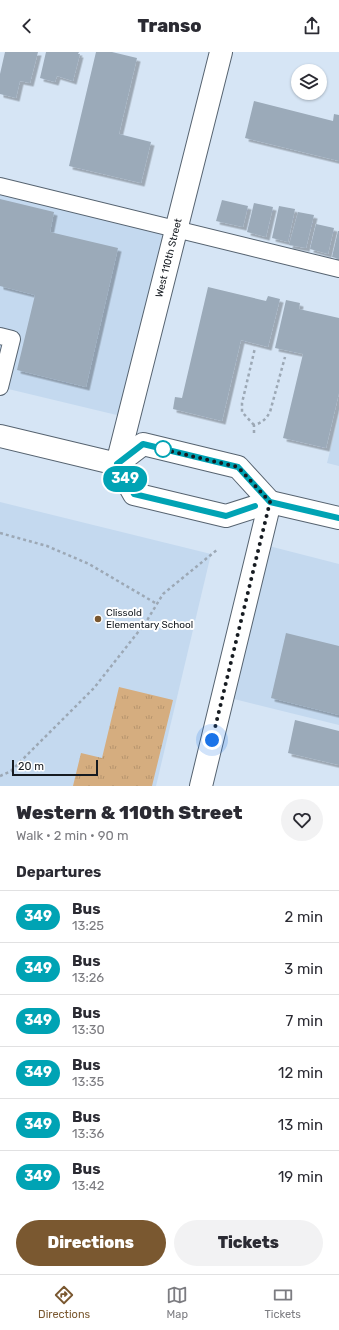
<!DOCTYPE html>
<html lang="en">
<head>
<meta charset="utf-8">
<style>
	body { margin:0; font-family:Rubik,sans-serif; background:#f2f2f3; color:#2b2b33; height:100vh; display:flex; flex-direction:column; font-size:15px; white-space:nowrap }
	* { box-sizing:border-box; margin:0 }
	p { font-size:13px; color:#7c7c81 }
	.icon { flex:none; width:22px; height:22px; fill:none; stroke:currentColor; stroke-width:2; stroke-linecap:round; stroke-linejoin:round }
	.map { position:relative; height:734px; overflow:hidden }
	.side { display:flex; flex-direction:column; background:#fff; flex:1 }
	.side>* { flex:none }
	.badge { padding:0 8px; border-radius:13px; font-size:14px; line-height:26px }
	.controls { position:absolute; left:291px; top:12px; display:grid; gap:8px }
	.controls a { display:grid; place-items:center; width:36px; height:36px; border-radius:50%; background:#fff; box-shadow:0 1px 3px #0004; font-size:20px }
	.scale { position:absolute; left:12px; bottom:10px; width:86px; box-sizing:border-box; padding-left:4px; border:2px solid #161b21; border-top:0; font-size:11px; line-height:14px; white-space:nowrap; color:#161b21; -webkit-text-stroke:3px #fff; paint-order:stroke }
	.you { position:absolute; width:20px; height:20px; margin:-10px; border:3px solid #fff; border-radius:50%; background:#1a73e8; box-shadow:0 0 0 6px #1a73e833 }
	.map>.badge { position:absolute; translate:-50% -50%; box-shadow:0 0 0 2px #fff }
	h2 { padding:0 16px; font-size:15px; line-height:36px }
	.round { display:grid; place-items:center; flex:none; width:42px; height:42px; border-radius:21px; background:#f2f2f3 }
	.headline { display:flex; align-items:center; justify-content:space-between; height:68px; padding:0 16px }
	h1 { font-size:19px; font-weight:800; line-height:30px }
	.cta { display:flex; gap:8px; margin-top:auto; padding:8px 16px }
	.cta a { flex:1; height:46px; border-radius:24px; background:#7a5830; color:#fff; font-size:16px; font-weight:800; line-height:46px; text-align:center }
	.cta a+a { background:#f2f2f3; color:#2b2b33 }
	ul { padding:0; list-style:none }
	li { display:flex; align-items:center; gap:12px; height:52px; padding:0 16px; border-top:1px solid #e1e1e2 }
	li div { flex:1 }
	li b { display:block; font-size:15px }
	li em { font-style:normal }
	li .badge { min-width:44px; font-weight:700; text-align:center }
	header { display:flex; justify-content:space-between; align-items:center; height:52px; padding:0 16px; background:#fff; font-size:18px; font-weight:800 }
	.tabs { display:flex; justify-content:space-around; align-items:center; height:56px; border-top:1px solid #e1e1e2; background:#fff; font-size:11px; color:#7c7c81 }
	.tabs a { display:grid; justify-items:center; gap:2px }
	.tabs .current { color:#7a5830 }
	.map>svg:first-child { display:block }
	.built { fill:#c4d9ef }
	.park { fill:url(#park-tufts) }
	.building { fill:#9baab9; filter:url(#shadow) }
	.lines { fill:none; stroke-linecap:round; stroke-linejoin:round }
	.lane-casing { stroke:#566370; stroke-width:18 }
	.street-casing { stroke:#566370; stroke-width:24 }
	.secondary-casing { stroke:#566370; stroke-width:24 }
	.path { stroke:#9ca8b5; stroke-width:2.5; stroke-dasharray:3 3; stroke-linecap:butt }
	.lane { stroke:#fff; stroke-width:16 }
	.street { stroke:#fff; stroke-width:22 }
	.secondary { stroke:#fff; stroke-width:22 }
	.line-casing { stroke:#fff; stroke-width:9 }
	.line { stroke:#00a3b4; stroke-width:6 }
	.walk { stroke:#161b21; stroke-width:4; stroke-dasharray:0 7.2 }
	.stop-dot { fill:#fff; stroke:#00a3b4; stroke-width:2 }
	.poi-dot { fill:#7a5830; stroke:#fff; stroke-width:1.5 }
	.labels { text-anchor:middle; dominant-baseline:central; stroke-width:4; stroke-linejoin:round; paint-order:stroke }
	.street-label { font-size:10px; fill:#161b21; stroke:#fff }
	.poi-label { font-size:10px; fill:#161b21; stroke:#fff; text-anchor:start }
</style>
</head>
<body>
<header><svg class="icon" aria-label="back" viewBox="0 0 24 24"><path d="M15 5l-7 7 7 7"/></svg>Transo<svg class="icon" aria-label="share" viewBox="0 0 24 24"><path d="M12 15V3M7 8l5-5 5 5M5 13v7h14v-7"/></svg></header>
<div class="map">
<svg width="339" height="734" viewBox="0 0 339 734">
	<defs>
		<pattern id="park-tufts" width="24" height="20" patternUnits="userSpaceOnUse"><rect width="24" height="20" fill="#d5ad7f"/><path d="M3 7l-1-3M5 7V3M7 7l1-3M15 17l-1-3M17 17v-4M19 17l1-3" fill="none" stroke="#b6946d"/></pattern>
		<filter id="shadow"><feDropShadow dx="3.5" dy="3.5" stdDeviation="0" flood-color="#0004"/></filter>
	</defs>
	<rect width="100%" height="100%" fill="#d6e5f5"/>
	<!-- built -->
	<g class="built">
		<path d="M 0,138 L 174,181 L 125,365 L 0,335 Z"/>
		<path d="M 339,363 L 339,414 L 327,411 Z"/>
		<path d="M 0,450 L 211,502 L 156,734 L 0,734 Z"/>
		<path d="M 265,493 L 339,512 L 339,673 L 230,646 Z"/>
	</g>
	<!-- park -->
	<path class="park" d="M 119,635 L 173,648 L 152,734 L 73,734 L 81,701 L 102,706 Z"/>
	<!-- building -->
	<g class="building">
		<path d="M 5,0 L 38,0 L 30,31 L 20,29 L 16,46 L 0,42 L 0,22 Z"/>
		<path d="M 46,0 L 79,0 L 78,2 L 80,2 L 73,29 L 57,24 L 55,30 L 40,26 Z"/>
		<path d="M 96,0 L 112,0 L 137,6 L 119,82 L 151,90 L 141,131 L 69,114 Z"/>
		<path d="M 254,49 L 333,69 L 334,62 L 339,63 L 339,109 L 245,86 Z"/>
		<path d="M 0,147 L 54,160 L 50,180 L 118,196 L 86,335 L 17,318 L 35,243 L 0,234 Z"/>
		<path d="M 222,148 L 248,154 L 243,175 L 216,169 Z"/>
		<path d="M 254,151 L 273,155 L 266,185 L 247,180 Z"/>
		<path d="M 279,154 L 295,157 L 288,190 L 272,186 Z"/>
		<path d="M 298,160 L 314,163 L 306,196 L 289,193 Z"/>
		<path d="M 316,172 L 334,176 L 328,202 L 310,197 Z"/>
		<path d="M 338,179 L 339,179 L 339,207 L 332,205 Z"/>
		<path d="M 208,235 L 266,249 L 268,244 L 280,247 L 268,295 L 241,288 L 222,369 L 173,357 L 175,345 L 182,346 Z"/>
		<path d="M 286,248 L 300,251 L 299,257 L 339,266 L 339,341 L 326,396 L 283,386 L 303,302 L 275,296 Z"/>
		<path d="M 286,581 L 339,594 L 339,663 L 271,646 Z"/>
		<path d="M 295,668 L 339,679 L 339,713 L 288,701 Z"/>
	</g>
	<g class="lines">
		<!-- lane casing -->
		<g class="lane-casing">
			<g id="lane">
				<path d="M 0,134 L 339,217"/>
				<path d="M 0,284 L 12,287 L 0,335"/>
			</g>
		</g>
		<!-- street casing -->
		<g class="street-casing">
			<g id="street">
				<path d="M 117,412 L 221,0"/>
				<path d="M 201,734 L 270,450"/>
			</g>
		</g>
		<!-- secondary casing -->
		<g class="secondary-casing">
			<g id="secondary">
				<path d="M 0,384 L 117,412 L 134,442 L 226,464 L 270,450 L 339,466"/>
				<path d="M 117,412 L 143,392 L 238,415 L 270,450"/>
			</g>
		</g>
		<!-- path -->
		<g class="path">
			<path d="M 254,373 L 242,360 L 242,351 L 255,296"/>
			<path d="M 254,381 L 254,373 C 262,371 266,367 270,360 L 285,305"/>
			<path d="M 0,481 L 47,494 L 89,512 L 157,552"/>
			<path d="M 0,724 L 11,719 L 94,636 L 146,570 L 163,542 L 218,497"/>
		</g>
		<!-- lane -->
		<use href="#lane" class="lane"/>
		<!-- street -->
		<use href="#street" class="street"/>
		<!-- secondary -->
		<use href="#secondary" class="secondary"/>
	</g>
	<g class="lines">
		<!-- line casing -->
		<g class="line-casing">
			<path id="line" d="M 255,454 L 226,464 L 134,442 L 117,412 L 143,392 L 238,415 L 270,450 L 339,466"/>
		</g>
		<!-- line -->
		<use href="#line" class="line"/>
		<!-- walk -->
		<path class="walk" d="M 163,397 L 157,396 L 238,415 L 270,450 L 212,688"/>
	</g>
	<!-- markers -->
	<circle class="stop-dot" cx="163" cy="397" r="8"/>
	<circle class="poi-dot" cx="98" cy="567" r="4"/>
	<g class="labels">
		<!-- street labels -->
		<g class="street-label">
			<text transform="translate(169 206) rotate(-76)">West 110th Street</text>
		</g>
		<!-- poi labels -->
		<g class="poi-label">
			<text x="106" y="561">Clissold<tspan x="106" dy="12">Elementary School</tspan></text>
		</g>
	</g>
</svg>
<div class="controls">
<a><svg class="icon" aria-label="layers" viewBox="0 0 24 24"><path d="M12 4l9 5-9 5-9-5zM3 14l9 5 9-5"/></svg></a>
</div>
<div class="scale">20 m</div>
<div class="you" style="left:212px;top:688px"></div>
<b class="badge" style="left:125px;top:427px;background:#00a3b4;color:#fff">349</b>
</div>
<section class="side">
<div class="headline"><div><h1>Western &amp; 110th Street</h1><p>Walk · 2 min · 90 m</p></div><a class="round"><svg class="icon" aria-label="heart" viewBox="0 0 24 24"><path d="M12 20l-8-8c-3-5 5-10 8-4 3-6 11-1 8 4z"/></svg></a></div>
<h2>Departures</h2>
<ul>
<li><span class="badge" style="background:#00a3b4;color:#fff">349</span><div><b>Bus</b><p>13:25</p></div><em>2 min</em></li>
<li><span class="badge" style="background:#00a3b4;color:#fff">349</span><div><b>Bus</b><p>13:26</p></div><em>3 min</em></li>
<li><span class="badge" style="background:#00a3b4;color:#fff">349</span><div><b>Bus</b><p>13:30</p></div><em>7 min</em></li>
<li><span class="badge" style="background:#00a3b4;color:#fff">349</span><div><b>Bus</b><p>13:35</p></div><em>12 min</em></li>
<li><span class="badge" style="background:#00a3b4;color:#fff">349</span><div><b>Bus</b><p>13:36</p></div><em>13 min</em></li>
<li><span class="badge" style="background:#00a3b4;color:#fff">349</span><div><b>Bus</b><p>13:42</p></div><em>19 min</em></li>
</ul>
<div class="cta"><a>Directions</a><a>Tickets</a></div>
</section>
<nav class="tabs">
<a class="current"><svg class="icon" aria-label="directions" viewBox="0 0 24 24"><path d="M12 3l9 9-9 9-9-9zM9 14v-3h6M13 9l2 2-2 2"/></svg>Directions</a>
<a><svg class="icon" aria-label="map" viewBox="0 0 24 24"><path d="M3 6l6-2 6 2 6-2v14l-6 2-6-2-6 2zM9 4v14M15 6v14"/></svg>Map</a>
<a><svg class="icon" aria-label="tickets" viewBox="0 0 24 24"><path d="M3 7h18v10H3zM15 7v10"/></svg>Tickets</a>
</nav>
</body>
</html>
